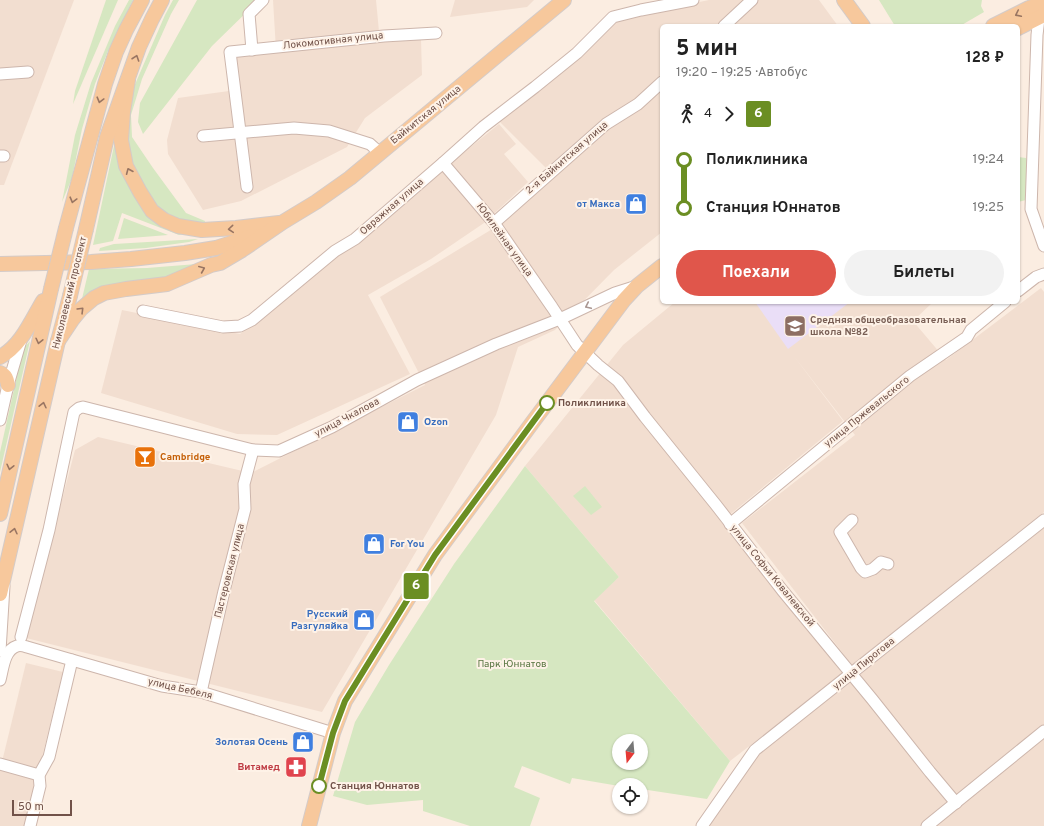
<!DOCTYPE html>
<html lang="ru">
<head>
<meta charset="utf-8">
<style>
	body { margin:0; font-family:Overpass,sans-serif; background:#f2f2f2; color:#222; height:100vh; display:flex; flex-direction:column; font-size:15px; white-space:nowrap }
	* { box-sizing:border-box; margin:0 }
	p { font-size:13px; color:#767676 }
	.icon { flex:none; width:22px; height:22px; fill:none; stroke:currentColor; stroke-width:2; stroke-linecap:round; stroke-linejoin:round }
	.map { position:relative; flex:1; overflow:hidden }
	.sheet { position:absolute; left:660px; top:24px; width:360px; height:280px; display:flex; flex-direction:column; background:#fff; border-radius:6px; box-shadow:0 1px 3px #0004 }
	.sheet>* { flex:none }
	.badge { padding:0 8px; border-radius:3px; font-size:14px; line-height:26px }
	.needle { width:26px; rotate:196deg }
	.tools { position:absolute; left:612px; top:734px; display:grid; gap:8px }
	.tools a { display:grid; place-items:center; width:36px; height:36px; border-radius:50%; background:#fff; box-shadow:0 1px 3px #0004; font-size:20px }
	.scale { position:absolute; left:12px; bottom:10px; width:60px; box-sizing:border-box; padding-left:4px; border:2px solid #715249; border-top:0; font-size:11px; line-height:14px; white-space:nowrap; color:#715249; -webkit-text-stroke:3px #fef2e7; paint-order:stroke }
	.map>.badge { position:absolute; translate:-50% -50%; box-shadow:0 0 0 2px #fff }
	.legs { display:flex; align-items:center; gap:6px; height:44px; padding:0 16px; font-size:13px }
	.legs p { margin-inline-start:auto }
	.overview { display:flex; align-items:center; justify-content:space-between; height:68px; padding:0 16px }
	h1 { font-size:22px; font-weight:700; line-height:30px }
	.button { display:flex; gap:8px; margin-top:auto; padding:8px 16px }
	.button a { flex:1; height:46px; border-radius:24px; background:#e0564b; color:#fff; font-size:16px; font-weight:700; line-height:46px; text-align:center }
	.button a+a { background:#f2f2f2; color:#222 }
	ul { padding:0 16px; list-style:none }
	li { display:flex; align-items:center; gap:14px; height:48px; font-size:15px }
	li i { display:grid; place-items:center; width:6px; height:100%; margin:0 5px; background:currentColor }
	li i::after { content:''; width:10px; height:10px; margin:-5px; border:3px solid; border-radius:50%; background:#fff }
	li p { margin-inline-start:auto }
	li:first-child i { background:linear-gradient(#0000 50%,currentColor 0) }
	li:last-child i { background:linear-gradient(currentColor 50%,#0000 0) }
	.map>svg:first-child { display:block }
	.residential { fill:#f2ded0 }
	.education { fill:#eadef7 }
	.green { fill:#d6e7c1; fill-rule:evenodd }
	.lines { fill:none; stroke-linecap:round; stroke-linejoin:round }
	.minor-casing { stroke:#cdb6ac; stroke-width:13 }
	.major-casing { stroke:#d4cbc8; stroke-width:16 }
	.minor { stroke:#fff; stroke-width:11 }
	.major { stroke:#f7c89c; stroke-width:14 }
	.major-bridge-casing { stroke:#d4cbc8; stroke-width:16; stroke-linecap:butt }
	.major-bridge { stroke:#f7c89c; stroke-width:14 }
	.oneway { stroke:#997562 }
	.oneway2 { stroke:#aa9792 }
	.line-1-casing { stroke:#fff; stroke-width:9 }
	.line-1 { stroke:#6b8e23; stroke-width:6 }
	.stop-1-dot { fill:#fff; stroke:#6b8e23; stroke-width:2 }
	.labels { text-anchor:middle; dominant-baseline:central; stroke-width:4; stroke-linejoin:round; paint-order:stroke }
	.street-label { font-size:10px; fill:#715249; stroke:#fef2e7 }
	.shop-label { font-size:10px; font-weight:bold; fill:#366cbe; stroke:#fef2e7; text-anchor:end }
	.education-label { font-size:10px; font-weight:bold; fill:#785e54; stroke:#fef2e7; text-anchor:start }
	.stop-label { font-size:10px; font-weight:bold; fill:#715249; stroke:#fef2e7; text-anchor:start }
	.food-label { font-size:10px; font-weight:bold; fill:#c56008; stroke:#fef2e7; text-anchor:start }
	.park-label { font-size:10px; fill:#597642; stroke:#fef2e7 }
	.health-label { font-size:10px; font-weight:bold; fill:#be3a42; stroke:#fef2e7; text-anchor:end }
</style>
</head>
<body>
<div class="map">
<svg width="1044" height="826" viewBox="0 0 1044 826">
	<rect width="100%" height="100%" fill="#fbede1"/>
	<!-- residential -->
	<g class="residential">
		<path d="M 0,0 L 74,0 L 4,185 L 0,185 Z"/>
		<path d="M 273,0 L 376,0 L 380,42 L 421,39 L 422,75 L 365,118 L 347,147 L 241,201 L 203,210 L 168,154 L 167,140 L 178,98 L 229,91 L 225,56 L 276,50 Z"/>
		<path d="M 455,0 L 534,0 L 527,7 L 450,17 Z"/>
		<path d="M 709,0 L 819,0 L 838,26 L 662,26 L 662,232 L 614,270 L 555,330 L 518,347 L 496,415 L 322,712 L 26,638 L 75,450 L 98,437 L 251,473 L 425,385 L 380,297 L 489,231 L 514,213 L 555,177 L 498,120 L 612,20 Z"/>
		<path d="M 499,124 L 516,144 L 504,154 L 528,182 L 484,223 L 431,259 L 368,295 L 410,374 L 277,435 L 237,434 L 101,393 L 122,310 L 240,334 Z"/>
		<path d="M 1041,288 L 1044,292 L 1044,512 L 852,665 L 742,523 L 855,435 L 793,355 L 843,421 L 721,522 L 843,674 L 730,761 L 594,600 L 619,577 L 525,466 L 623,345 L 675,302 L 931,302 L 932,303 L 913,321 L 946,360 Z"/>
		<path d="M 1044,528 L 1044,826 L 708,826 L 757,756 Z"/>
		<path d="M 26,663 L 63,672 L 25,826 L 0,826 L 0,770 Z"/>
	</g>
	<!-- education -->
	<path class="education" d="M 755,302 L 850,302 L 788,349 Z"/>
	<!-- green -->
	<g class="green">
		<path d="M 106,0 L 118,0 L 73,104 L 75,91 Z"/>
		<path d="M 129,0 L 133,0 L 108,51 L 95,84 L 82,129 L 72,178 L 62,202 L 75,135 L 91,83 L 115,26 Z"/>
		<path d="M 173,0 L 179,0 L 171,14 L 142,79 L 131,115 L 132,137 L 153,168 L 186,213 L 205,221 L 204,226 L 190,224 L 166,215 L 157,207 L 149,196 L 125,151 L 122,134 L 133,89 L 165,15 Z"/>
		<path d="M 197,0 L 259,0 L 212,46 L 143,134 L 138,122 L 140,103 Z"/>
		<path d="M 879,0 L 982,0 L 981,6 L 984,12 L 960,26 L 895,26 Z"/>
		<path d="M 115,141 L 169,229 L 184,234 L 179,235 L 122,213 L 113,241 L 93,245 Z"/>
		<path d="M 1018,157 L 1026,158 L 1029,165 L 1026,200 L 1018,202 Z"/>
		<path d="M 124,218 L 168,235 L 118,239 Z"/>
		<path d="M 198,239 L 189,242 L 146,248 L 99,251 L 100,248 L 114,244 Z"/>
		<path d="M 197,264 L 189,272 L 81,303 L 89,269 L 147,268 Z"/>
		<path d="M 30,341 L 0,472 L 0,452 L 23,349 Z"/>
		<path d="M 525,466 L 619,577 L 594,601 L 730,761 L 707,799 L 641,789 L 641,785 L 619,785 L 619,786 L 572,778 L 570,784 L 522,766 L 514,787 L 540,798 L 530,826 L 470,826 L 423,811 L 423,800 L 367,805 L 333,796 L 355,722 L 389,665 L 454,564 ZM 619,741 L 641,741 L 641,763 L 619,763 Z"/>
		<path d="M 585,486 L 602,507 L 591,515 L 573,496 Z"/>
	</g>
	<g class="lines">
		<!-- minor casing -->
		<g class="minor-casing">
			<g id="minor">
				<path d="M 1039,18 L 1037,35 L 1031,209 L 1044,246"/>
				<path d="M 724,26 L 752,0"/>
				<path d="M 252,50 L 249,14 L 263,0"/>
				<path d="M 0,74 L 28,72"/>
				<path d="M 203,136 L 294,128 L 329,131 L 370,144 L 380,153"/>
				<path d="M 0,156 L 4,156"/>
				<path d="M 443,163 L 494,223 L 552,307 L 577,345 L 598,365 L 618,381 L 645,417 L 716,505 L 782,590 L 872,699 L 930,772 L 956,803"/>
				<path d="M 247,187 L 230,52 L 384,36 L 436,33"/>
				<path d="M 494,223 L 606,124 L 638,104 L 662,82"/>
				<path d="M 1018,291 L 1036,277 L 1044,274"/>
				<path d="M 143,311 L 223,327 L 240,326 L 252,320 L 335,251 L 355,239 L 443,163 L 483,127 L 535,87 L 577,53 L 613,17 L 641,10 L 693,0"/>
				<path d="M 0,420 L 8,385 L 21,340"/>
				<path d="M 852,520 L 840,532 L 861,568 L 865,572 L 873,569 L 881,562 L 888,564"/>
				<path d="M 730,524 L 910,376 L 967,337 L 971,330 L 1005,302"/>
				<path d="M 21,637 L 49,530 L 74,412 L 79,408 L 83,407 L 253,450 L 279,451 L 332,427 L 417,380 L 496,344 L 560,319 L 615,293 L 637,286"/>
				<path d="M 0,651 L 4,586"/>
				<path d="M 0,680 C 3,669 4,650 17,646 C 20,645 24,646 27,647 L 162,686 L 201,692 L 333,733"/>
				<path d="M 201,692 L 224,591 L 245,509 L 244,484 L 253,450"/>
				<path d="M 0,764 L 39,775"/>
				<path d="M 30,826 L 40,786 L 39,775 L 49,757 L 72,660"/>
				<path d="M 702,826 L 755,750 L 1044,520"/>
				<path d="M 927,826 L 1044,731"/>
			</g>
		</g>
		<!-- major casing -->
		<g class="major-casing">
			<g id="major">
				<path d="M 844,0 L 863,26"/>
				<path d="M 993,26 L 1029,8 L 1044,3"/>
				<path d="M 1018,28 L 1044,15"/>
				<path d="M 128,80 L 123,112 L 121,140 L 126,166 L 140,192 L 152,211 L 164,220 L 178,226 L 202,230 L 236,228 L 279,223"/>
				<path d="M 66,228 L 105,84 L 116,52 L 126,30 L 142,0"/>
				<path d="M 86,229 L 107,137 L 139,47 L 152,19 L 162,0"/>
				<path d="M 0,264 L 91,262 L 131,259 L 185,253 L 216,248 L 253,236"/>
				<path d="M 58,341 L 72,320 L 81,309 L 94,298 L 104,293 L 126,289 L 167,284 L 211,265 L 220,263 L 242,250 L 283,222 L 316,202 L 350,178 L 564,0"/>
				<path d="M 0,357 C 21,346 31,321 43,301"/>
				<path d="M 0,373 C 6,375 7,380 8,385"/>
				<path d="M 0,514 L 51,289"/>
				<path d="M 0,594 L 58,341 L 70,296"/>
				<path d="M 309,826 L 333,733 L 345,701 L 435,555 L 532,423 L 624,300 L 637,286 L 662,266"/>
			</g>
		</g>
		<!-- minor -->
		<use href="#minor" class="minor"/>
		<!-- major -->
		<use href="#major" class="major"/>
		<!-- major-bridge casing -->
		<g class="major-bridge-casing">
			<g id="major-bridge">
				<path d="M 51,289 L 66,228"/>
				<path d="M 70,296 L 86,229"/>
			</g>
		</g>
		<!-- major-bridge -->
		<use href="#major-bridge" class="major-bridge"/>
	</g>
	<!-- one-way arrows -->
	<defs><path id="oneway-chevron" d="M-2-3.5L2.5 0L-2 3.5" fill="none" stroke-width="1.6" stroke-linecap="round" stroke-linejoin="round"/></defs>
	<g class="oneway">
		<use href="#oneway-chevron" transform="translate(1018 14) rotate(154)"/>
		<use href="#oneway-chevron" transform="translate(136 58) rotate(-71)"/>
		<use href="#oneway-chevron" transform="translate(100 100) rotate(105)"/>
		<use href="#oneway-chevron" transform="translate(129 171) rotate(-113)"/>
		<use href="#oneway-chevron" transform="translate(73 200) rotate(105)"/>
		<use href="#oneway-chevron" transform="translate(231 229) rotate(175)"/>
		<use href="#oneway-chevron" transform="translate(202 269) rotate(-23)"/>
		<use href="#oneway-chevron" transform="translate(81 310) rotate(-45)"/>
		<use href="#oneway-chevron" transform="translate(39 341) rotate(103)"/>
		<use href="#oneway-chevron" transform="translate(43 405) rotate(-77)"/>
		<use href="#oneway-chevron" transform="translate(10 467) rotate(103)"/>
		<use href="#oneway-chevron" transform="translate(14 531) rotate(-77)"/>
	</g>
	<use class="oneway2" href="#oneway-chevron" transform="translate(588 306) rotate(155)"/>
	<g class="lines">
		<!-- line-1 casing -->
		<g class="line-1-casing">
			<path id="line-1" d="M 319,786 L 333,733 L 345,701 L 435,555 L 547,403"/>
		</g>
		<!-- line-1 -->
		<use href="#line-1" class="line-1"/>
	</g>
	<!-- icons -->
	<defs>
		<g id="shop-square" transform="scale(1.15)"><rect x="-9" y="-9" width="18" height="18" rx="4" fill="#3f7fe0" stroke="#fef2e7"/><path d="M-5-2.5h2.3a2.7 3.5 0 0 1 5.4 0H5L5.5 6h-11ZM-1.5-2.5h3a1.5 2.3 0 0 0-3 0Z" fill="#fff"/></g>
		<g id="school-square" transform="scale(1.15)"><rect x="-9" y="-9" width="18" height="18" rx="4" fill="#8d6e63" stroke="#fef2e7"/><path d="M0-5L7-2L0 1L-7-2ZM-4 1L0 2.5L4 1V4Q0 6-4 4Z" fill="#fff"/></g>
		<g id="bar-square" transform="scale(1.15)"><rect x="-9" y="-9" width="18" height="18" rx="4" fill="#e8710a" stroke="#fef2e7"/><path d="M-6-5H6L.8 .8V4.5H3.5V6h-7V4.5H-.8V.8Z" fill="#fff"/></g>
		<g id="pharmacy-square" transform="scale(1.15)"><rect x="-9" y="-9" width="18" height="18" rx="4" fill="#e0444e" stroke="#fef2e7"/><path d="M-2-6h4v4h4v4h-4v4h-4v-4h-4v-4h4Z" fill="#fff"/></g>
	</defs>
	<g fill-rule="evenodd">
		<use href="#shop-square" x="636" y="204"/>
		<use href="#school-square" x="795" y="326"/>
		<use href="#shop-square" x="408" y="422"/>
		<use href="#bar-square" x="145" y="457"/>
		<use href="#shop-square" x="374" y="544"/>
		<use href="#shop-square" x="364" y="620"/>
		<use href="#shop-square" x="303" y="742"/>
		<use href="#pharmacy-square" x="296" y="767"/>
	</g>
	<!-- markers -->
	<g class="stop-1-dot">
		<circle cx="547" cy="403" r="7"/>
		<circle cx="319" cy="786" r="7"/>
	</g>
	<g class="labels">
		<!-- street labels -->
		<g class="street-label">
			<text transform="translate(333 41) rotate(-6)">Локомотивная улица</text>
			<text transform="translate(426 115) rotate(-39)">Байкитская улица</text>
			<text transform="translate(567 158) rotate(-41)">2-я Байкитская улица</text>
			<text transform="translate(392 207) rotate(-41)">Овражная улица</text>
			<text transform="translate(504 240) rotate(54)">Юбилейная улица</text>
			<text transform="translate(70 293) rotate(-76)">Николаевский проспект</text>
			<text transform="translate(867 412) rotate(-39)">улица Пржевальского</text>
			<text transform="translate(347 418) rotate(-28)">улица Чкалова</text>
			<text transform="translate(230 571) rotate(-76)">Пастеровская улица</text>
			<text transform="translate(772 576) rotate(51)">улица Софьи Ковалевской</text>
			<text transform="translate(864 664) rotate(-39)">улица Пирогова</text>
			<text transform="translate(180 689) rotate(13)">улица Бебеля</text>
		</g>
		<!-- shop labels -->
		<g class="shop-label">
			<text x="620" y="204">от Макса</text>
			<text x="424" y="422" text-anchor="start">Ozon</text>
			<text x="390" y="544" text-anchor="start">For You</text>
			<text x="348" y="614">Русский<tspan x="348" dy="12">Разгуляйка</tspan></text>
			<text x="288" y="742">Золотая Осень</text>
		</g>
		<!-- education labels -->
		<g class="education-label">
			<text x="810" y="320">Средняя общеобразовательная<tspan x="810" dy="12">школа №82</tspan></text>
		</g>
		<!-- stop labels -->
		<g class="stop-label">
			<text x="558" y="403">Поликлиника</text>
			<text x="330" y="786">Станция Юннатов</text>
		</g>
		<!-- food labels -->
		<g class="food-label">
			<text x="160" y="457">Cambridge</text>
		</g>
		<!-- park labels -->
		<g class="park-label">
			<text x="512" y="664">Парк Юннатов</text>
		</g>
		<!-- health labels -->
		<g class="health-label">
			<text x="280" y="767">Витамед</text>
		</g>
	</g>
</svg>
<div class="tools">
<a><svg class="needle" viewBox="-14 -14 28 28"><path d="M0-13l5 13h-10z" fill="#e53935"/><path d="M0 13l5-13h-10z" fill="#767676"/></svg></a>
<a><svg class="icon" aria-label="locate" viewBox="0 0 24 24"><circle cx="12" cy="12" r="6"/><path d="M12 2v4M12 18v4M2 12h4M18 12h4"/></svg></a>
</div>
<div class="scale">50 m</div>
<b class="badge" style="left:416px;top:586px;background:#6b8e23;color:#fff">6</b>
<section class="sheet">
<div class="overview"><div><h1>5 мин</h1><p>19:20 – 19:25 · Автобус</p></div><b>128 ₽</b></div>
<div class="legs"><svg class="icon" aria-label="walk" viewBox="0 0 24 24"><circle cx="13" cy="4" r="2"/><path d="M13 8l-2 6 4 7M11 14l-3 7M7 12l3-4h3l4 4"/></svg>4<svg class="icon" aria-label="forward" viewBox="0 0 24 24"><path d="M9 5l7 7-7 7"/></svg><b class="badge" style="background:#6b8e23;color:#fff">6</b></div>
<ul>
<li><i style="color:#6b8e23"></i><b>Поликлиника</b><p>19:24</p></li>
<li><i style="color:#6b8e23"></i><b>Станция Юннатов</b><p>19:25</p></li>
</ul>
<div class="button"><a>Поехали</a><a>Билеты</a></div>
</section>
</div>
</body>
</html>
